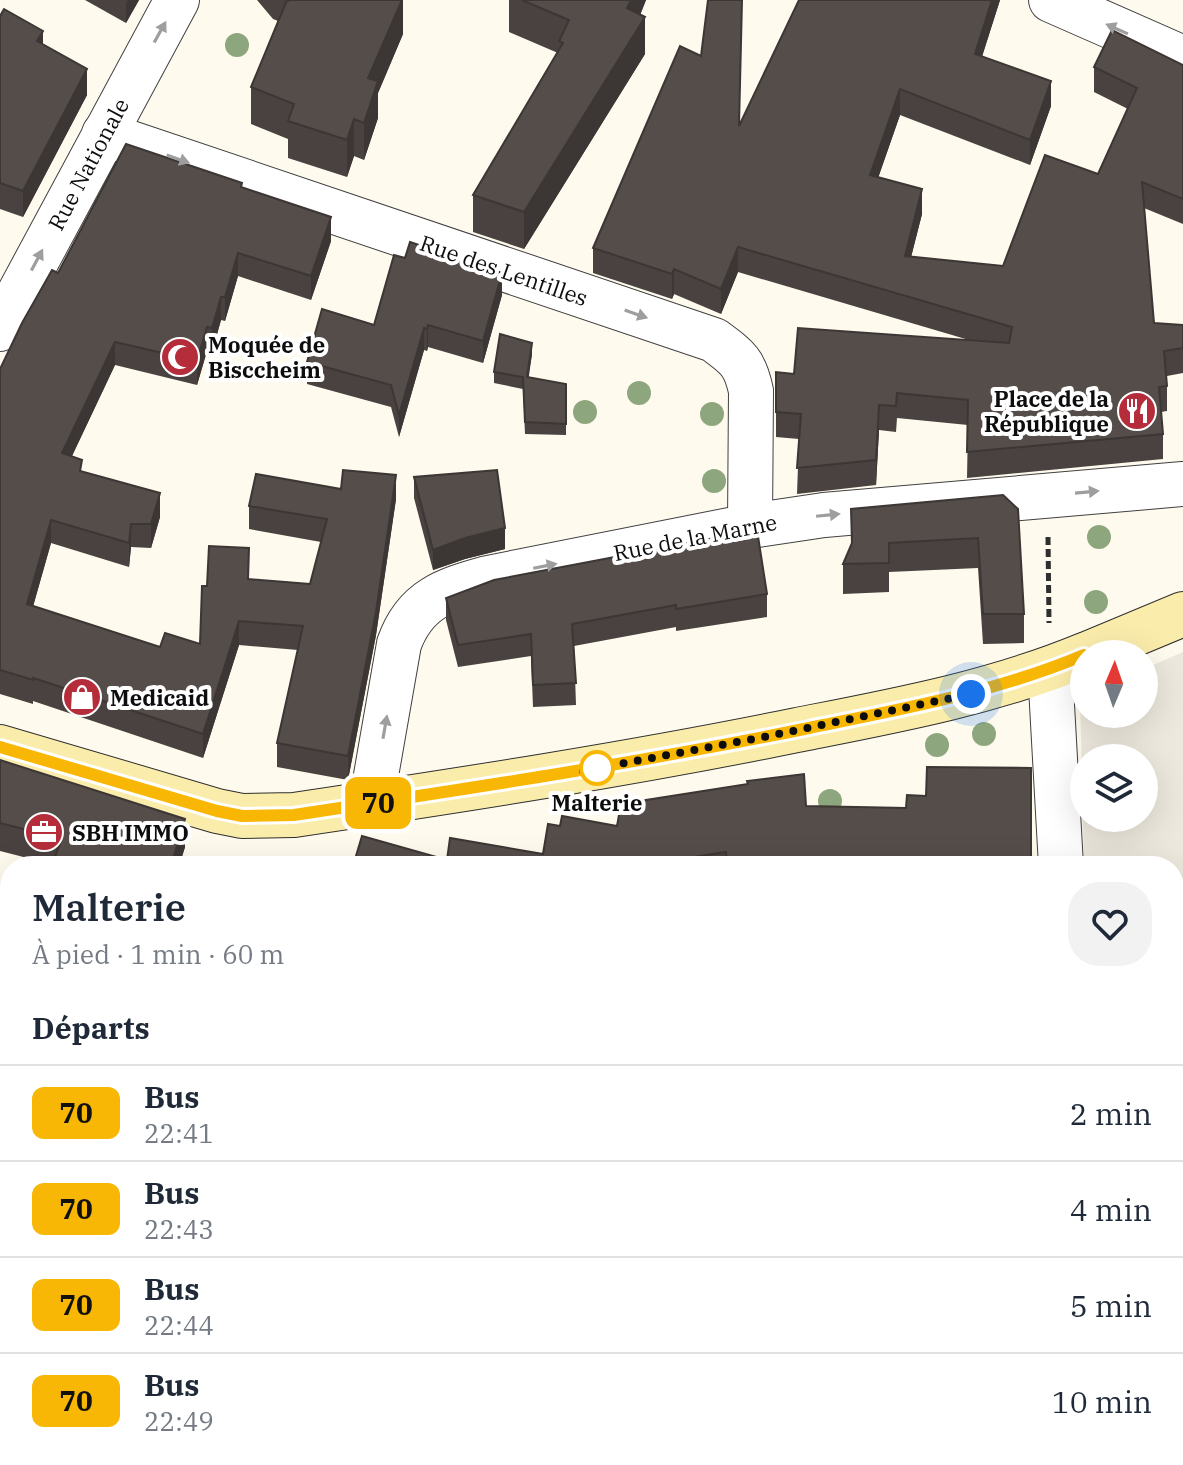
<!DOCTYPE html>
<html lang="fr">
<head>
<meta charset="utf-8">
<style>
	body { margin:0; font-family:"IBM Plex Serif",serif; background:#f2f2f3; color:#1f2937; height:100vh; display:flex; flex-direction:column; font-size:30px; white-space:nowrap }
	* { box-sizing:border-box; margin:0 }
	p { font-size:26px; color:#747a83 }
	.icon { flex:none; width:44px; height:44px; fill:none; stroke:currentColor; stroke-width:2; stroke-linecap:round; stroke-linejoin:round }
	.map { position:relative; flex:1; overflow:hidden }
	.details { position:absolute; left:0px; top:856px; width:1184px; height:610px; display:flex; flex-direction:column; background:#fff; border-radius:32px 32px 0 0; box-shadow:0 8px 32px #0002 }
	.details>* { flex:none }
	.badge { padding:0 16px; border-radius:12px; font-size:28px; line-height:52px }
	.needle { width:52px; rotate:2deg }
	.buttons { position:absolute; left:1070px; top:640px; display:grid; gap:16px }
	.buttons a { display:grid; place-items:center; width:88px; height:88px; border-radius:50%; background:#fff; box-shadow:0 8px 32px #0002; font-size:40px }
	.you { position:absolute; width:40px; height:40px; margin:-20px; border:6px solid #fff; border-radius:50%; background:#1a73e8; box-shadow:0 0 0 12px #1a73e833 }
	.map>.badge { position:absolute; translate:-50% -50%; box-shadow:0 0 0 4px #fff }
	h2 { padding:0 32px; font-size:30px; line-height:72px }
	.round { display:grid; place-items:center; flex:none; width:84px; height:84px; border-radius:32px; background:#f2f2f3 }
	.headline { display:flex; align-items:center; justify-content:space-between; height:136px; padding:0 32px }
	h1 { font-size:38px; font-weight:600; line-height:60px }
	ul { padding:0; list-style:none }
	li { display:flex; align-items:center; gap:24px; height:96px; padding:0 32px; border-top:2px solid #e0e1e3 }
	li div { flex:1 }
	li b { display:block; font-size:30px }
	li em { font-style:normal }
	li .badge { min-width:88px; font-weight:700; text-align:center }
	.map>svg:first-child { display:block }
	.park { fill:url(#park-tufts) }
	.plaza { fill:#ede8dd; fill-rule:evenodd }
	.lines { fill:none; stroke-linecap:round; stroke-linejoin:round }
	.street-casing { stroke:#404040; stroke-width:46 }
	.secondary-casing { stroke:#2f2f2f; stroke-width:46 }
	.path { stroke:#2f2f2f; stroke-width:5; stroke-dasharray:8 4; stroke-linecap:butt }
	.street { stroke:#fff; stroke-width:44 }
	.secondary { stroke:#faedac; stroke-width:44 }
	.tree { fill:#8ea67d }
	.wall { fill:#494240 }
	.shaded-wall { fill:#3c3634 }
	.building { fill:#554d4a; stroke:#3c3634; stroke-width:2 }
	.oneway { fill:#9e9e9e }
	.line-casing { stroke:#fff; stroke-width:18 }
	.line { stroke:#f8b705; stroke-width:12 }
	.walk { stroke:#0d0d0d; stroke-width:8; stroke-dasharray:0 14.4 }
	.stop-dot { fill:#fff; stroke:#f8b705; stroke-width:4 }
	.labels { text-anchor:middle; dominant-baseline:central; stroke-width:8; stroke-linejoin:round; paint-order:stroke }
	.street-label { font-size:22px; fill:#0d0d0d; stroke:#fff }
	.poi-label { font-size:22px; font-weight:bold; fill:#0d0d0d; stroke:#fff; text-anchor:start }
	.stop-label { font-size:22px; font-weight:bold; fill:#0d0d0d; stroke:#fff }
</style>
</head>
<body>
<div class="map">
<svg width="1183" height="1465" viewBox="0 0 1183 1465">
	<defs>
		<pattern id="park-tufts" width="24" height="20" patternUnits="userSpaceOnUse" patternTransform="scale(2)"><rect width="24" height="20" fill="#d3e6b9"/><path d="M3 7l-1-3M5 7V3M7 7l1-3M15 17l-1-3M17 17v-4M19 17l1-3" fill="none" stroke="#b4c49e"/></pattern>
	</defs>
	<rect width="100%" height="100%" fill="#fefaed"/>
	<!-- park -->
	<path class="park" d="M 393,1456 L 481,1456 L 508,1465 L 390,1465 Z"/>
	<!-- plaza -->
	<path class="plaza" d="M 1183,652 L 1183,897 L 1174,896 L 1174,866 L 1084,866 L 1080,697 L 1084,696 L 1084,714 L 1144,714 L 1144,669 ZM 1084,758 L 1144,758 L 1144,818 L 1084,818 Z"/>
	<g class="lines">
		<!-- street casing -->
		<g class="street-casing">
			<g id="street">
				<path d="M 1051,0 L 1183,58"/>
				<path d="M 104,134 L 714,340 C 737,357 745,362 751,391 L 750,526"/>
				<path d="M 0,329 L 177,0"/>
				<path d="M 1050,669 L 1061,866"/>
				<path d="M 371,804 L 399,644 C 415,599 445,590 488,578 L 750,526 L 824,515 L 1183,484"/>
				<path d="M 0,1016 L 10,1027"/>
				<path d="M 0,1366 L 10,1338"/>
				<path d="M 680,1456 L 691,1458 L 704,1456"/>
				<path d="M 25,1465 L 26,1456"/>
			</g>
		</g>
		<!-- secondary casing -->
		<g class="secondary-casing">
			<g id="secondary">
				<path d="M 1087,654 L 1183,614"/>
				<path d="M 0,747 L 217,811 L 242,816 L 294,815 C 462,790 630,764 797,730 C 894,711 992,693 1084,655"/>
			</g>
		</g>
		<!-- path -->
		<g class="path">
			<path d="M 1048,537 L 1049,623"/>
			<path d="M 500,1465 L 503,1456"/>
		</g>
		<!-- street -->
		<use href="#street" class="street"/>
		<!-- secondary -->
		<use href="#secondary" class="secondary"/>
	</g>
	<!-- trees -->
	<g class="tree">
		<circle cx="237" cy="45" r="12"/>
		<circle cx="639" cy="393" r="12"/>
		<circle cx="585" cy="412" r="12"/>
		<circle cx="712" cy="414" r="12"/>
		<circle cx="714" cy="481" r="12"/>
		<circle cx="1099" cy="537" r="12"/>
		<circle cx="1096" cy="602" r="12"/>
		<circle cx="984" cy="734" r="12"/>
		<circle cx="937" cy="745" r="12"/>
		<circle cx="830" cy="801" r="12"/>
	</g>
	<!-- wall -->
	<g class="wall">
		<path d="M 85,0 L 139,0 L 126,23 Z"/>
		<path d="M 257,0 L 403,0 L 403,34 L 378,93 L 378,118 L 364,160 L 354,156 L 347,177 L 288,158 L 288,139 L 251,124 L 251,87 L 278,21 L 273,19 Z"/>
		<path d="M 509,0 L 646,0 L 640,15 L 645,54 L 524,249 L 473,232 L 473,195 L 558,53 L 509,32 Z"/>
		<path d="M 799,0 L 1000,0 L 982,56 L 1051,106 L 1030,165 L 900,115 L 878,178 L 922,214 L 911,257 L 1003,266 L 1098,174 L 1128,109 L 1094,92 L 1094,67 L 1183,65 L 1183,224 L 1144,208 L 1154,323 L 1183,325 L 1183,373 L 1167,376 L 1167,411 L 1161,412 L 1163,434 L 1163,459 L 967,478 L 968,425 L 897,418 L 896,432 L 879,430 L 876,485 L 797,494 L 799,439 L 776,437 L 776,412 L 794,374 L 969,340 L 738,272 L 721,314 L 674,294 L 672,299 L 593,273 L 593,248 L 701,56 L 740,124 Z"/>
		<path d="M 0,16 L 43,44 L 87,95 L 23,217 L 0,209 Z"/>
		<path d="M 242,187 L 331,241 L 311,300 L 238,276 L 225,321 L 221,320 L 212,352 L 207,351 L 197,385 L 115,365 L 72,456 L 82,472 L 160,517 L 151,548 L 131,547 L 129,567 L 51,543 L 33,606 L 160,647 L 200,644 L 207,586 L 249,579 L 310,584 L 321,542 L 249,529 L 249,506 L 396,499 L 376,635 L 348,780 L 277,767 L 277,743 L 298,650 L 239,645 L 203,758 L 33,701 L 33,704 L 0,694 L 0,369 L 58,273 Z"/>
		<path d="M 502,295 L 483,363 L 428,347 L 427,351 L 424,350 L 399,437 L 391,407 L 307,384 L 307,362 L 374,325 Z"/>
		<path d="M 532,354 L 528,378 L 566,384 L 566,435 L 525,434 L 523,389 L 494,383 L 494,372 Z"/>
		<path d="M 414,477 L 505,549 L 465,559 L 433,570 L 414,498 Z"/>
		<path d="M 1003,495 L 1024,614 L 1024,643 L 983,644 L 978,568 L 889,572 L 889,592 L 843,594 L 843,564 L 851,545 Z"/>
		<path d="M 767,594 L 767,617 L 676,631 L 676,627 L 574,646 L 576,705 L 533,707 L 531,656 L 458,667 L 446,620 L 446,598 Z"/>
		<path d="M 0,760 L 185,847 L 179,866 L 55,866 L 55,865 L 0,851 Z"/>
		<path d="M 806,806 L 1031,866 L 353,866 L 543,854 L 560,826 L 617,826 Z"/>
		<path d="M 1183,956 L 1183,1284 L 1174,1283 L 1174,1020 Z"/>
		<path d="M 887,1456 L 1174,1456 L 1183,1465 L 916,1465 Z"/>
	</g>
	<!-- shaded-wall -->
	<g class="shaded-wall">
		<path d="M 128,0 L 139,0 L 126,23 L 126,4 Z"/>
		<path d="M 390,0 L 403,0 L 403,34 L 378,93 L 378,118 L 364,160 L 364,123 L 368,78 Z"/>
		<path d="M 631,0 L 646,0 L 629,43 L 645,17 L 645,54 L 524,249 L 524,212 Z"/>
		<path d="M 992,0 L 1000,0 L 975,79 L 975,54 Z"/>
		<path d="M 43,31 L 43,58 L 37,41 Z"/>
		<path d="M 87,69 L 87,95 L 23,217 L 23,191 Z"/>
		<path d="M 1051,81 L 1051,106 L 1030,165 L 1030,140 Z"/>
		<path d="M 900,89 L 900,115 L 870,201 L 870,175 Z"/>
		<path d="M 354,119 L 354,156 L 347,177 L 347,140 Z"/>
		<path d="M 922,189 L 922,214 L 905,281 L 905,256 Z"/>
		<path d="M 331,217 L 331,241 L 311,300 L 311,276 Z"/>
		<path d="M 738,247 L 738,272 L 721,314 L 721,289 Z"/>
		<path d="M 238,253 L 238,276 L 225,321 L 225,297 Z"/>
		<path d="M 674,269 L 674,294 L 672,299 L 672,274 Z"/>
		<path d="M 502,273 L 502,295 L 483,363 L 483,341 Z"/>
		<path d="M 221,297 L 221,320 L 212,352 L 212,328 Z"/>
		<path d="M 428,325 L 428,347 L 427,351 L 427,329 Z"/>
		<path d="M 207,327 L 207,351 L 197,385 L 197,361 Z"/>
		<path d="M 424,328 L 424,350 L 399,437 L 399,415 Z"/>
		<path d="M 115,342 L 115,365 L 62,477 L 62,453 Z"/>
		<path d="M 532,343 L 532,354 L 527,389 L 527,377 Z"/>
		<path d="M 879,405 L 879,430 L 876,485 L 876,460 Z"/>
		<path d="M 396,475 L 396,499 L 376,635 L 348,780 L 348,756 Z"/>
		<path d="M 160,493 L 160,517 L 151,548 L 151,524 Z"/>
		<path d="M 51,520 L 51,543 L 27,628 L 27,604 Z"/>
		<path d="M 131,524 L 131,547 L 129,567 L 129,543 Z"/>
		<path d="M 505,528 L 505,549 L 465,559 L 433,570 L 433,550 L 465,538 Z"/>
		<path d="M 239,621 L 239,645 L 203,758 L 203,734 Z"/>
		<path d="M 185,819 L 185,847 L 179,866 L 171,866 Z"/>
		<path d="M 794,1456 L 808,1456 L 805,1465 L 790,1465 Z"/>
	</g>
	<!-- building -->
	<g class="building">
		<path d="M 287,0 L 289,1 L 288,0 L 402,0 L 368,78 L 378,81 L 364,123 L 354,119 L 347,140 L 288,121 L 294,104 L 251,87 Z"/>
		<path d="M 522,0 L 631,0 L 627,8 L 645,17 L 524,212 L 473,195 L 563,43 L 559,41 L 569,20 Z"/>
		<path d="M 708,0 L 742,0 L 739,126 L 799,0 L 992,0 L 975,54 L 1051,81 L 1030,140 L 900,89 L 870,175 L 922,189 L 905,256 L 1003,266 L 1045,155 L 1098,174 L 1137,88 L 1094,67 L 1112,30 L 1183,65 L 1183,199 L 1142,182 L 1154,323 L 1183,325 L 1183,348 L 1164,351 L 1167,386 L 1159,387 L 1163,434 L 967,452 L 968,400 L 897,393 L 896,406 L 879,405 L 876,460 L 797,468 L 801,414 L 776,412 L 776,372 L 794,374 L 798,328 L 1009,343 L 1012,327 L 738,247 L 721,289 L 674,269 L 672,274 L 593,248 L 680,46 L 701,56 Z"/>
		<path d="M 4,9 L 43,31 L 37,41 L 87,69 L 23,191 L 0,183 L 0,16 Z"/>
		<path d="M 126,144 L 242,183 L 241,187 L 331,217 L 311,276 L 238,253 L 225,297 L 221,297 L 212,328 L 207,327 L 197,361 L 115,342 L 62,453 L 82,460 L 80,471 L 160,493 L 151,524 L 131,524 L 129,543 L 51,520 L 27,604 L 160,647 L 165,633 L 200,644 L 202,586 L 207,586 L 209,546 L 249,548 L 248,579 L 310,584 L 327,519 L 249,506 L 256,474 L 341,489 L 343,470 L 396,475 L 376,612 L 348,756 L 277,743 L 303,626 L 239,621 L 203,734 L 33,678 L 33,680 L 0,670 L 0,369 L 22,323 L 52,270 L 58,273 Z"/>
		<path d="M 410,242 L 502,273 L 483,341 L 428,325 L 427,329 L 424,328 L 399,415 L 391,385 L 307,362 L 322,309 L 374,325 L 394,255 L 405,258 Z"/>
		<path d="M 500,334 L 532,343 L 527,377 L 566,384 L 566,424 L 525,422 L 523,377 L 494,372 Z"/>
		<path d="M 497,470 L 505,528 L 465,538 L 433,550 L 414,477 Z"/>
		<path d="M 1003,495 L 1018,509 L 1024,614 L 983,614 L 978,538 L 889,543 L 889,563 L 843,564 L 852,543 L 851,509 Z"/>
		<path d="M 757,530 L 767,594 L 676,609 L 676,605 L 572,624 L 576,683 L 533,685 L 531,634 L 458,645 L 446,598 L 494,580 Z"/>
		<path d="M 0,760 L 185,819 L 171,866 L 87,866 L 55,856 L 62,839 L 0,823 Z"/>
		<path d="M 927,767 L 1031,768 L 1031,866 L 728,866 L 726,852 L 638,866 L 353,866 L 362,836 L 447,860 L 450,838 L 543,854 L 548,824 L 560,826 L 562,816 L 617,826 L 621,804 L 748,784 L 747,781 L 804,774 L 806,806 L 906,808 L 907,795 L 926,796 Z"/>
		<path d="M 1183,956 L 1183,1253 L 1174,1251 L 1174,1020 Z"/>
		<path d="M 1174,1446 L 1183,1450 L 1183,1465 L 1001,1465 L 983,1456 L 1174,1456 Z"/>
		<path d="M 142,1456 L 285,1456 L 312,1465 L 139,1465 Z"/>
		<path d="M 715,1456 L 794,1456 L 790,1465 L 712,1465 Z"/>
	</g>
	<!-- one-way arrows -->
	<defs><path id="oneway-solid" d="M-6-.8H1V-3.2L6.5 0L1 3.2V.8H-6Z" transform="scale(2)"/></defs>
	<g class="oneway">
		<use href="#oneway-solid" transform="translate(1117 29) rotate(-156)"/>
		<use href="#oneway-solid" transform="translate(160 32) rotate(-61)"/>
		<use href="#oneway-solid" transform="translate(178 159) rotate(19)"/>
		<use href="#oneway-solid" transform="translate(37 260) rotate(-62)"/>
		<use href="#oneway-solid" transform="translate(636 314) rotate(19)"/>
		<use href="#oneway-solid" transform="translate(1087 492) rotate(-5)"/>
		<use href="#oneway-solid" transform="translate(828 515) rotate(-6)"/>
		<use href="#oneway-solid" transform="translate(545 566) rotate(-11)"/>
		<use href="#oneway-solid" transform="translate(385 727) rotate(-80)"/>
	</g>
	<g class="lines">
		<!-- line casing -->
		<g class="line-casing">
			<path id="line" d="M 0,747 L 217,811 L 242,816 L 294,815 C 466,789 638,763 809,728 C 902,709 996,692 1084,655"/>
		</g>
		<!-- line -->
		<use href="#line" class="line"/>
		<!-- walk -->
		<path class="walk" d="M 597,768 L 582,771 L 764,737 L 971,694"/>
	</g>
	<!-- icons -->
	<defs>
		<g id="mosque-disc" transform="scale(2)"><circle r="9.5" fill="#b52d3b" stroke="#fff"/><path d="M3.5-4.9A6 6 0 1 0 3.5 4.9A5 5 0 1 1 3.5-4.9Z" fill="#fff"/></g>
		<g id="restaurant-disc" transform="scale(2)"><circle r="9.5" fill="#b52d3b" stroke="#fff"/><path d="M-5-6h1v4h1v-4h1v4h1v-4h1v5L-1.5 .5V6h-2V.5L-5-1ZM5-6V6H3V1.5H1.5Q1.5-4 5-6Z" fill="#fff"/></g>
		<g id="shop-disc" transform="scale(2)"><circle r="9.5" fill="#b52d3b" stroke="#fff"/><path d="M-5-2.5h2.3a2.7 3.5 0 0 1 5.4 0H5L5.5 6h-11ZM-1.5-2.5h3a1.5 2.3 0 0 0-3 0Z" fill="#fff"/></g>
		<g id="office-disc" transform="scale(2)"><circle r="9.5" fill="#b52d3b" stroke="#fff"/><path d="M-6-3h4V-5.5h4V-3h4V5H-6ZM-1-4.5V-3h2v-1.5ZM-6 0V1H6V0Z" fill="#fff"/></g>
	</defs>
	<g fill-rule="evenodd">
		<use href="#mosque-disc" x="180" y="357"/>
		<use href="#restaurant-disc" x="1137" y="411"/>
		<use href="#shop-disc" x="82" y="697"/>
		<use href="#office-disc" x="44" y="832"/>
	</g>
	<!-- markers -->
	<circle class="stop-dot" cx="597" cy="768" r="16"/>
	<g class="labels">
		<!-- street labels -->
		<g class="street-label">
			<text transform="translate(88 164) rotate(-62)">Rue Nationale</text>
			<text transform="translate(504 270) rotate(19)">Rue des Lentilles</text>
			<text transform="translate(695 537) rotate(-11)">Rue de la Marne</text>
		</g>
		<!-- poi labels -->
		<g class="poi-label">
			<text x="208" y="344">Moquée de<tspan x="208" dy="25">Bisccheim</tspan></text>
			<text x="1109" y="398" text-anchor="end">Place de la<tspan x="1109" dy="25">République</tspan></text>
			<text x="110" y="697">Medicaid</text>
			<text x="72" y="832">SBH IMMO</text>
		</g>
		<!-- stop labels -->
		<g class="stop-label">
			<text x="597" y="802">Malterie</text>
		</g>
	</g>
</svg>
<div class="buttons">
<a><svg class="needle" viewBox="-14 -14 28 28"><path d="M0-13l5 13h-10z" fill="#e53935"/><path d="M0 13l5-13h-10z" fill="#747a83"/></svg></a>
<a><svg class="icon" aria-label="layers" viewBox="0 0 24 24"><path d="M12 4l9 5-9 5-9-5zM3 14l9 5 9-5"/></svg></a>
</div>
<div class="you" style="left:971px;top:694px"></div>
<b class="badge" style="left:378px;top:803px;background:#f8b705;color:#111">70</b>
<section class="details">
<div class="headline"><div><h1>Malterie</h1><p>À pied · 1 min · 60 m</p></div><a class="round"><svg class="icon" aria-label="heart" viewBox="0 0 24 24"><path d="M12 20l-8-8c-3-5 5-10 8-4 3-6 11-1 8 4z"/></svg></a></div>
<h2>Départs</h2>
<ul>
<li><span class="badge" style="background:#f8b705;color:#111">70</span><div><b>Bus</b><p>22:41</p></div><em>2 min</em></li>
<li><span class="badge" style="background:#f8b705;color:#111">70</span><div><b>Bus</b><p>22:43</p></div><em>4 min</em></li>
<li><span class="badge" style="background:#f8b705;color:#111">70</span><div><b>Bus</b><p>22:44</p></div><em>5 min</em></li>
<li><span class="badge" style="background:#f8b705;color:#111">70</span><div><b>Bus</b><p>22:49</p></div><em>10 min</em></li>
</ul>
</section>
</div>
</body>
</html>
